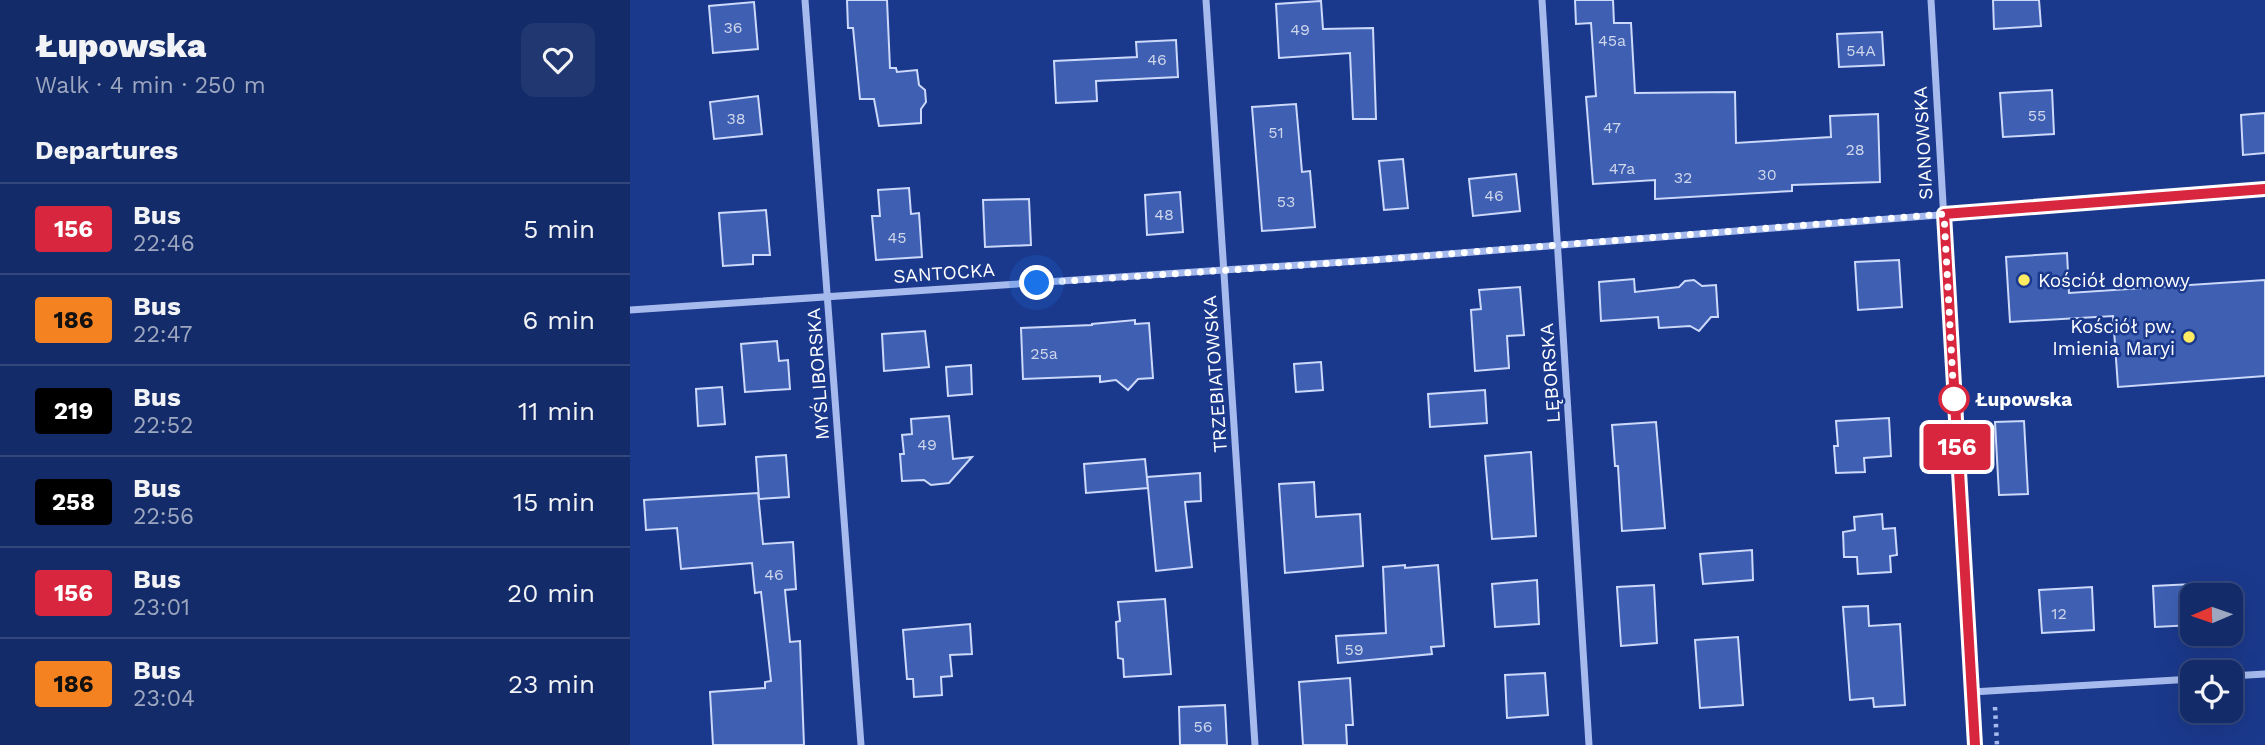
<!DOCTYPE html>
<html lang="en">
<head>
<meta charset="utf-8">
<style>
	body { margin:0; font-family:"Work Sans",sans-serif; background:#213771; color:#f1f3f6; height:100vh; display:flex; flex-direction:column; font-size:26px; white-space:nowrap }
	* { box-sizing:border-box; margin:0 }
	p { font-size:23px; color:#9da7c0 }
	.icon { flex:none; width:38px; height:38px; fill:none; stroke:currentColor; stroke-width:2; stroke-linecap:round; stroke-linejoin:round }
	.map { position:relative; flex:1; overflow:hidden }
	.details { display:flex; flex-direction:column; background:#142b69; width:630px }
	.details>* { flex:none }
	.badge { padding:0 14px; border-radius:5px; font-size:24px; line-height:46px }
	.needle { width:46px; rotate:268deg }
	.fabs { position:absolute; left:1550px; top:583px; display:grid; gap:14px }
	.fabs a { display:grid; place-items:center; width:63px; height:63px; border-radius:14px; background:#142b69; box-shadow:0 7px 28px #0002,0 0 0 2px #33477d; font-size:35px }
	.you { position:absolute; width:35px; height:35px; margin:-18px; border:5px solid #fff; border-radius:50%; background:#1a73e8; box-shadow:0 0 0 10px #1a73e833 }
	.map>.badge { position:absolute; translate:-50% -50%; box-shadow:0 0 0 4px #fff }
	h2 { padding:0 35px; font-size:26px; line-height:63px }
	.round { display:grid; place-items:center; flex:none; width:74px; height:74px; border-radius:14px; background:#213771 }
	.headline { display:flex; align-items:center; justify-content:space-between; height:119px; padding:0 35px }
	h1 { font-size:33px; font-weight:800; line-height:52px }
	ul { padding:0; list-style:none }
	li { display:flex; align-items:center; gap:21px; height:91px; padding:0 35px; border-top:2px solid #33477d }
	li div { flex:1 }
	li b { display:block; font-size:26px }
	li em { font-style:normal }
	li .badge { min-width:77px; font-weight:700; text-align:center }
	main { display:flex; flex:1; min-height:0 }
	.map>svg:first-child { display:block }
	.building { fill:#3e5fb2; stroke:#ccd9fa; stroke-width:2 }
	.lines { fill:none; stroke-linecap:round; stroke-linejoin:round }
	.path { stroke:#a6baed; stroke-width:4.5; stroke-dasharray:3.5 5; stroke-linecap:butt }
	.street { stroke:#a6baed; stroke-width:7 }
	.line-casing { stroke:#fff; stroke-width:16 }
	.line { stroke:#d7263d; stroke-width:10 }
	.walk { stroke:#fff; stroke-width:7; stroke-dasharray:0 12.6 }
	.poi-dot { fill:#ffec62; stroke:#1b398c; stroke-width:2.5 }
	.stop-dot { fill:#fff; stroke:#d7263d; stroke-width:3.5 }
	.labels { text-anchor:middle; dominant-baseline:central; stroke-width:5; stroke-linejoin:round; paint-order:stroke }
	.number-label { font-size:16px; fill:#cfd7ec }
	.street-label { font-size:19px; fill:#fff; stroke:#1b398c }
	.poi-label { font-size:19px; fill:#fff; stroke:#1b398c; text-anchor:start }
	.stop-label { font-size:19px; font-weight:bold; fill:#fff; stroke:#1b398c; text-anchor:start }
</style>
</head>
<body>
<main>
<section class="details">
<div class="headline"><div><h1>Łupowska</h1><p>Walk · 4 min · 250 m</p></div><a class="round"><svg class="icon" aria-label="heart" viewBox="0 0 24 24"><path d="M12 20l-8-8c-3-5 5-10 8-4 3-6 11-1 8 4z"/></svg></a></div>
<h2>Departures</h2>
<ul>
<li><span class="badge" style="background:#d7263d;color:#fff">156</span><div><b>Bus</b><p>22:46</p></div><em>5 min</em></li>
<li><span class="badge" style="background:#f58220;color:#111">186</span><div><b>Bus</b><p>22:47</p></div><em>6 min</em></li>
<li><span class="badge" style="background:#000;color:#fff">219</span><div><b>Bus</b><p>22:52</p></div><em>11 min</em></li>
<li><span class="badge" style="background:#000;color:#fff">258</span><div><b>Bus</b><p>22:56</p></div><em>15 min</em></li>
<li><span class="badge" style="background:#d7263d;color:#fff">156</span><div><b>Bus</b><p>23:01</p></div><em>20 min</em></li>
<li><span class="badge" style="background:#f58220;color:#111">186</span><div><b>Bus</b><p>23:04</p></div><em>23 min</em></li>
</ul>
</section>
<div class="map">
<svg width="1635" height="745" viewBox="0 0 1635 745">
	<rect width="100%" height="100%" fill="#1b398c"/>
	<!-- building -->
	<g class="building">
		<path d="M 217,0 L 257,0 L 260,68 L 266,68 L 267,72 L 287,70 L 289,85 L 295,90 L 296,102 L 291,109 L 291,123 L 249,126 L 244,99 L 230,99 L 223,28 L 218,28 Z"/>
		<path d="M 945,0 L 983,0 L 984,23 L 1001,23 L 1005,93 L 1105,92 L 1106,143 L 1201,137 L 1200,116 L 1248,114 L 1250,182 L 1162,185 L 1162,191 L 1025,199 L 1025,180 L 963,184 L 956,97 L 966,96 L 961,23 L 946,24 Z"/>
		<path d="M 1363,0 L 1409,0 L 1411,26 L 1364,29 Z"/>
		<path d="M 691,1 L 693,29 L 743,28 L 746,119 L 723,119 L 720,53 L 649,58 L 646,4 Z"/>
		<path d="M 124,2 L 128,49 L 83,53 L 79,6 Z"/>
		<path d="M 1252,32 L 1254,65 L 1209,67 L 1207,34 Z"/>
		<path d="M 546,40 L 548,77 L 466,81 L 467,101 L 426,103 L 424,61 L 507,57 L 506,42 Z"/>
		<path d="M 1422,90 L 1424,134 L 1373,137 L 1370,93 Z"/>
		<path d="M 128,96 L 132,134 L 84,139 L 80,102 Z"/>
		<path d="M 666,104 L 672,172 L 680,171 L 685,227 L 632,231 L 622,107 Z"/>
		<path d="M 1635,113 L 1635,153 L 1613,155 L 1611,115 Z"/>
		<path d="M 773,159 L 778,208 L 754,210 L 749,161 Z"/>
		<path d="M 886,174 L 890,211 L 843,216 L 839,179 Z"/>
		<path d="M 279,188 L 281,214 L 289,213 L 292,257 L 246,260 L 242,216 L 250,216 L 248,190 Z"/>
		<path d="M 550,192 L 553,232 L 517,235 L 515,195 Z"/>
		<path d="M 399,199 L 401,245 L 355,247 L 353,200 Z"/>
		<path d="M 136,210 L 140,255 L 123,255 L 123,264 L 93,266 L 89,213 Z"/>
		<path d="M 1437,253 L 1439,293 L 1635,280 L 1635,376 L 1488,387 L 1483,316 L 1380,322 L 1376,257 Z"/>
		<path d="M 1269,260 L 1272,307 L 1228,310 L 1225,262 Z"/>
		<path d="M 1004,279 L 1005,292 L 1049,287 L 1055,281 L 1064,280 L 1072,286 L 1086,285 L 1088,317 L 1081,317 L 1069,331 L 1060,326 L 1029,328 L 1028,317 L 971,321 L 969,282 Z"/>
		<path d="M 890,287 L 894,335 L 877,336 L 879,368 L 845,371 L 841,310 L 851,309 L 849,290 Z"/>
		<path d="M 505,320 L 505,324 L 519,323 L 523,378 L 508,379 L 498,390 L 486,380 L 470,382 L 470,376 L 393,379 L 391,328 L 462,325 L 462,324 Z"/>
		<path d="M 295,331 L 299,367 L 254,371 L 252,334 Z"/>
		<path d="M 147,341 L 149,361 L 158,360 L 160,389 L 115,392 L 111,344 Z"/>
		<path d="M 691,362 L 693,390 L 666,392 L 664,364 Z"/>
		<path d="M 341,365 L 342,394 L 318,396 L 316,367 Z"/>
		<path d="M 92,387 L 95,424 L 68,426 L 66,389 Z"/>
		<path d="M 855,390 L 857,423 L 800,427 L 798,394 Z"/>
		<path d="M 319,416 L 323,459 L 342,457 L 319,483 L 301,485 L 294,480 L 272,481 L 270,454 L 274,454 L 272,435 L 282,434 L 281,419 Z"/>
		<path d="M 1259,418 L 1261,456 L 1234,458 L 1235,472 L 1206,473 L 1204,446 L 1208,446 L 1206,421 Z"/>
		<path d="M 1394,421 L 1398,494 L 1369,495 L 1365,422 Z"/>
		<path d="M 1026,422 L 1035,528 L 992,531 L 988,466 L 985,466 L 982,425 Z"/>
		<path d="M 901,452 L 906,536 L 862,539 L 855,456 Z"/>
		<path d="M 156,455 L 159,497 L 129,499 L 126,457 Z"/>
		<path d="M 515,459 L 518,488 L 456,493 L 454,464 Z"/>
		<path d="M 570,473 L 571,501 L 555,502 L 562,567 L 526,571 L 517,477 Z"/>
		<path d="M 684,482 L 686,517 L 730,514 L 733,566 L 655,573 L 649,484 Z"/>
		<path d="M 128,493 L 133,544 L 163,542 L 166,589 L 155,590 L 160,642 L 170,641 L 174,745 L 83,745 L 80,692 L 135,688 L 135,682 L 141,681 L 131,592 L 125,593 L 122,563 L 51,569 L 47,528 L 16,530 L 14,500 Z"/>
		<path d="M 1252,514 L 1253,529 L 1265,528 L 1267,555 L 1260,556 L 1261,572 L 1228,574 L 1227,557 L 1214,557 L 1213,532 L 1225,530 L 1224,517 Z"/>
		<path d="M 1122,550 L 1123,580 L 1073,584 L 1070,554 Z"/>
		<path d="M 775,565 L 775,568 L 808,565 L 814,646 L 801,647 L 802,654 L 708,663 L 706,636 L 756,633 L 753,567 Z"/>
		<path d="M 907,580 L 909,624 L 865,627 L 862,584 Z"/>
		<path d="M 1563,584 L 1563,625 L 1525,627 L 1523,586 Z"/>
		<path d="M 1024,585 L 1027,643 L 991,646 L 987,587 Z"/>
		<path d="M 1462,587 L 1464,630 L 1412,633 L 1409,590 Z"/>
		<path d="M 535,599 L 541,674 L 494,677 L 493,659 L 488,658 L 486,622 L 490,621 L 488,602 Z"/>
		<path d="M 1238,606 L 1239,626 L 1270,624 L 1275,705 L 1244,707 L 1243,698 L 1220,700 L 1213,607 Z"/>
		<path d="M 340,624 L 342,654 L 320,655 L 322,676 L 311,677 L 312,695 L 284,697 L 283,679 L 277,679 L 273,630 Z"/>
		<path d="M 1108,637 L 1113,705 L 1070,708 L 1065,640 Z"/>
		<path d="M 915,673 L 918,715 L 877,718 L 875,675 Z"/>
		<path d="M 720,678 L 723,725 L 716,725 L 717,745 L 673,745 L 669,682 Z"/>
		<path d="M 595,705 L 597,745 L 550,745 L 549,707 Z"/>
	</g>
	<g class="lines">
		<!-- path -->
		<path class="path" d="M 1365,707 L 1367,745"/>
		<!-- street -->
		<g class="street">
			<path d="M 175,0 L 231,745"/>
			<path d="M 576,0 L 625,745"/>
			<path d="M 912,0 L 959,745"/>
			<path d="M 1301,0 L 1345,745"/>
			<path d="M 0,310 L 743,260 L 1635,189"/>
			<path d="M 1601,676 L 1635,674"/>
			<path d="M 1342,692 L 1563,679"/>
		</g>
	</g>
	<g class="lines">
		<!-- line casing -->
		<g class="line-casing">
			<path id="line" d="M 1345,745 L 1314,214 L 1635,189"/>
		</g>
		<!-- line -->
		<use href="#line" class="line"/>
		<!-- walk -->
		<path class="walk" d="M 407,283 L 718,262 L 1314,214 L 1324,401 L 1324,399"/>
	</g>
	<!-- markers -->
	<g class="poi-dot">
		<circle cx="1394" cy="280" r="7"/>
		<circle cx="1559" cy="337" r="7"/>
	</g>
	<circle class="stop-dot" cx="1324" cy="399" r="14"/>
	<g class="labels">
		<!-- number labels -->
		<g class="number-label">
			<text x="103" y="27">36</text>
			<text x="670" y="29">49</text>
			<text x="982" y="40">45a</text>
			<text x="1231" y="50">54A</text>
			<text x="527" y="59">46</text>
			<text x="1407" y="115">55</text>
			<text x="106" y="118">38</text>
			<text x="982" y="127">47</text>
			<text x="646" y="132">51</text>
			<text x="1225" y="149">28</text>
			<text x="992" y="168">47a</text>
			<text x="1137" y="174">30</text>
			<text x="1053" y="177">32</text>
			<text x="864" y="195">46</text>
			<text x="656" y="201">53</text>
			<text x="534" y="214">48</text>
			<text x="267" y="237">45</text>
			<text x="414" y="353">25a</text>
			<text x="297" y="444">49</text>
			<text x="144" y="574">46</text>
			<text x="1429" y="613">12</text>
			<text x="724" y="649">59</text>
			<text x="573" y="726">56</text>
		</g>
		<!-- street labels -->
		<g class="street-label">
			<text transform="translate(1293 143) rotate(-93)">SIANOWSKA</text>
			<text transform="translate(314 273) rotate(-4)">SANTOCKA</text>
			<text transform="translate(920 373) rotate(-94)">LĘBORSKA</text>
			<text transform="translate(188 374) rotate(-94)">MYŚLIBORSKA</text>
			<text transform="translate(585 374) rotate(-94)">TRZEBIATOWSKA</text>
		</g>
		<!-- poi labels -->
		<g class="poi-label">
			<text x="1408" y="280">Kościół domowy</text>
			<text x="1545" y="326" text-anchor="end">Kościół pw.<tspan x="1545" dy="22">Imienia Maryi</tspan></text>
		</g>
		<!-- stop labels -->
		<g class="stop-label">
			<text x="1345" y="399">Łupowska</text>
		</g>
	</g>
</svg>
<div class="fabs">
<a><svg class="needle" viewBox="-14 -14 28 28"><path d="M0-13l5 13h-10z" fill="#e53935"/><path d="M0 13l5-13h-10z" fill="#9da7c0"/></svg></a>
<a><svg class="icon" aria-label="locate" viewBox="0 0 24 24"><circle cx="12" cy="12" r="6"/><path d="M12 2v4M12 18v4M2 12h4M18 12h4"/></svg></a>
</div>
<div class="you" style="left:407px;top:283px"></div>
<b class="badge" style="left:1327px;top:447px;background:#d7263d;color:#fff">156</b>
</div>
</main>
</body>
</html>
